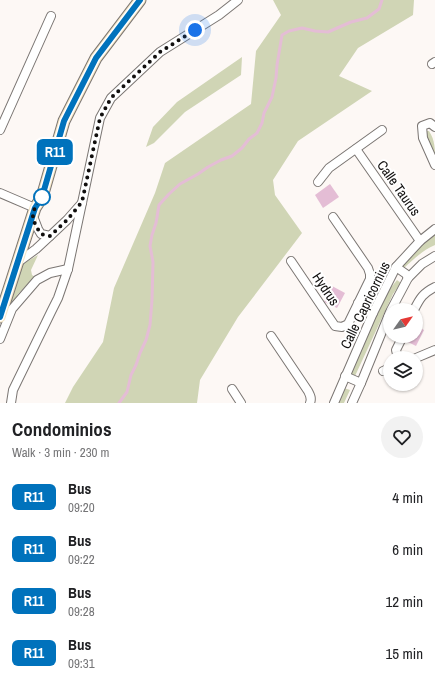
<!DOCTYPE html>
<html lang="en">
<head>
<meta charset="utf-8">
<style>
	body { margin:0; font-family:"Archivo Narrow",sans-serif; background:#f2f2f2; color:#202124; height:100vh; display:flex; flex-direction:column; font-size:15px; white-space:nowrap }
	* { box-sizing:border-box; margin:0 }
	p { font-size:13px; color:#757577 }
	.icon { flex:none; width:22px; height:22px; fill:none; stroke:currentColor; stroke-width:2; stroke-linecap:round; stroke-linejoin:round }
	.map { position:relative; height:403px; overflow:hidden }
	.sheet { display:flex; flex-direction:column; background:#fff; flex:1 }
	.sheet>* { flex:none }
	.badge { padding:0 8px; border-radius:6px; font-size:14px; line-height:26px }
	.needle { width:26px; rotate:56deg }
	.tools { position:absolute; left:383px; top:303px; display:grid; gap:8px }
	.tools a { display:grid; place-items:center; width:40px; height:40px; border-radius:50%; background:#fff; box-shadow:0 1px 3px #0004; font-size:20px }
	.you { position:absolute; width:20px; height:20px; margin:-10px; border:3px solid #fff; border-radius:50%; background:#1a73e8; box-shadow:0 0 0 6px #1a73e833 }
	.map>.badge { position:absolute; translate:-50% -50%; box-shadow:0 0 0 2px #fff }
	.round { display:grid; place-items:center; flex:none; width:42px; height:42px; border-radius:21px; background:#f2f2f2 }
	.headline { display:flex; align-items:center; justify-content:space-between; height:68px; padding:0 12px }
	h1 { font-size:19px; font-weight:800; line-height:30px }
	ul { padding:0; list-style:none }
	li { display:flex; align-items:center; gap:12px; height:52px; padding:0 12px }
	li div { flex:1 }
	li b { display:block; font-size:15px }
	li em { font-style:normal }
	li .badge { min-width:44px; font-weight:700; text-align:center }
	.map>svg:first-child { display:block }
	.green { fill:#d0d5b5 }
	.water { fill:#e4bdd5 }
	.lines { fill:none; stroke-linecap:round; stroke-linejoin:round }
	.stream { stroke:#e4bdd5; stroke-width:3 }
	.street-casing { stroke:#7b7673; stroke-width:10 }
	.secondary-casing { stroke:#7b7673; stroke-width:13 }
	.street { stroke:#fff; stroke-width:8 }
	.secondary { stroke:#f5e5c3; stroke-width:11 }
	.line-casing { stroke:#fff; stroke-width:9 }
	.line { stroke:#0072bc; stroke-width:6 }
	.walk { stroke:#110f0e; stroke-width:4; stroke-dasharray:0 7.2 }
	.stop-dot { fill:#fff; stroke:#0072bc; stroke-width:2 }
	.labels { text-anchor:middle; dominant-baseline:central; stroke-width:4; stroke-linejoin:round; paint-order:stroke }
	.street-label { font-size:14px; fill:#110f0e; stroke:#fff }
</style>
</head>
<body>
<div class="map">
<svg width="435" height="403" viewBox="0 0 435 403">
	<rect width="100%" height="100%" fill="#fdf8f5"/>
	<!-- green -->
	<g class="green">
		<path d="M 273,0 L 414,0 L 413,15 L 358,48 L 339,76 L 372,91 L 298,141 L 273,180 L 275,195 L 302,233 L 238,317 L 200,380 L 197,403 L 65,403 L 73,387 L 103,342 L 114,288 L 155,193 L 165,163 L 251,104 L 256,51 L 281,15 Z"/>
		<path d="M 242,57 L 241,75 L 185,112 L 154,143 L 146,147 L 153,127 L 177,102 Z"/>
		<path d="M 427,131 L 429,131 C 435,140 435,149 435,160 L 425,133 Z"/>
		<path d="M 435,234 L 435,245 C 423,250 414,259 404,268 L 400,264 L 414,250 Z"/>
		<path d="M 38,255 L 31,270 L 32,275 L 35,277 L 18,294 L 7,310 L 21,265 Z"/>
		<path d="M 397,280 L 401,283 L 393,294 L 355,376 L 349,373 L 389,290 Z"/>
		<path d="M 344,388 L 350,390 L 344,403 L 337,403 Z"/>
	</g>
	<!-- water -->
	<g class="water">
		<path d="M 330,184 L 339,197 L 323,208 L 315,195 Z"/>
		<path d="M 332,286 L 345,293 L 337,308 L 324,302 Z"/>
		<path d="M 416,326 L 424,330 L 416,346 L 402,339 L 404,336 L 416,336 Z"/>
	</g>
	<g class="lines">
		<!-- stream -->
		<path class="stream" d="M 119,403 L 127,392 L 131,375 L 136,365 L 140,353 L 146,340 L 150,325 L 152,300 L 153,262 L 150,246 L 152,235 L 156,223 L 159,205 L 169,194 L 180,184 L 198,174 L 208,167 L 221,160 L 232,156 L 242,148 L 249,139 L 257,133 L 262,123 L 264,113 L 272,97 L 276,78 L 277,65 L 282,35 L 289,31 L 302,28 L 315,31 L 328,32 L 351,22 L 367,18 L 379,9 L 382,0"/>
		<!-- street casing -->
		<g class="street-casing">
			<g id="street">
				<path d="M 432,64 L 435,62"/>
				<path d="M 435,127 L 430,123 L 422,126 L 423,138 L 435,165"/>
				<path d="M 0,130 L 51,16"/>
				<path d="M 356,149 L 420,241"/>
				<path d="M 318,182 L 329,168 L 382,130"/>
				<path d="M 0,193 L 35,208"/>
				<path d="M 33,216 L 38,229 L 41,234 L 50,236 L 67,220 L 82,203"/>
				<path d="M 291,261 L 335,326 L 342,327 L 348,324 L 370,279 L 370,274 L 368,268 L 333,217"/>
				<path d="M 17,263 L 36,249 L 50,236"/>
				<path d="M 396,267 L 406,274 L 408,278"/>
				<path d="M 358,303 L 373,313"/>
				<path d="M 391,310 L 408,278 L 422,264 L 435,256"/>
				<path d="M 414,310 C 420,298 423,293 435,287"/>
				<path d="M 271,336 L 308,391 C 310,395 312,398 310,403"/>
				<path d="M 0,339 L 12,309 L 37,280 L 50,273 L 68,269"/>
				<path d="M 398,358 L 396,350 L 403,336"/>
				<path d="M 416,358 L 435,350"/>
				<path d="M 383,371 L 390,368"/>
				<path d="M 345,376 L 361,383"/>
				<path d="M 232,389 L 241,403"/>
				<path d="M 11,403 L 13,390 L 51,312 L 58,298 L 68,269 L 100,118 L 111,98 L 160,52 L 219,15 L 238,0"/>
				<path d="M 334,403 L 373,313 L 396,267 L 420,241 L 435,229"/>
				<path d="M 352,403 L 361,383 L 390,312"/>
			</g>
		</g>
		<!-- secondary casing -->
		<g class="secondary-casing">
			<path id="secondary" d="M 0,317 L 35,208 L 42,197 L 64,121 L 96,58 L 140,0"/>
		</g>
		<!-- street -->
		<use href="#street" class="street"/>
		<!-- secondary -->
		<use href="#secondary" class="secondary"/>
	</g>
	<g class="lines">
		<!-- line casing -->
		<g class="line-casing">
			<path id="line" d="M 0,317 L 35,208 L 42,197 L 64,121 L 96,58 L 140,0"/>
		</g>
		<!-- line -->
		<use href="#line" class="line"/>
		<!-- walk -->
		<path class="walk" d="M 42,197 C 39,201 32,210 33,217 C 33,221 38,230 41,234 L 50,236 L 67,220 L 82,202 L 100,118 L 111,98 L 160,52 L 195,30"/>
	</g>
	<!-- markers -->
	<circle class="stop-dot" cx="42" cy="197" r="8"/>
	<g class="labels">
		<!-- street labels -->
		<g class="street-label">
			<text transform="translate(399 188) rotate(55)">Calle Taurus</text>
			<text transform="translate(326 289) rotate(56)">Hydrus</text>
			<text transform="translate(365 305) rotate(-64)">Calle Capricornius</text>
		</g>
	</g>
</svg>
<div class="tools">
<a><svg class="needle" viewBox="-14 -14 28 28"><path d="M0-13l5 13h-10z" fill="#e53935"/><path d="M0 13l5-13h-10z" fill="#757577"/></svg></a>
<a><svg class="icon" aria-label="layers" viewBox="0 0 24 24"><path d="M12 4l9 5-9 5-9-5zM3 14l9 5 9-5"/></svg></a>
</div>
<div class="you" style="left:195px;top:30px"></div>
<b class="badge" style="left:55px;top:152px;background:#0072bc;color:#fff">R11</b>
</div>
<section class="sheet">
<div class="headline"><div><h1>Condominios</h1><p>Walk · 3 min · 230 m</p></div><a class="round"><svg class="icon" aria-label="heart" viewBox="0 0 24 24"><path d="M12 20l-8-8c-3-5 5-10 8-4 3-6 11-1 8 4z"/></svg></a></div>
<ul>
<li><span class="badge" style="background:#0072bc;color:#fff">R11</span><div><b>Bus</b><p>09:20</p></div><em>4 min</em></li>
<li><span class="badge" style="background:#0072bc;color:#fff">R11</span><div><b>Bus</b><p>09:22</p></div><em>6 min</em></li>
<li><span class="badge" style="background:#0072bc;color:#fff">R11</span><div><b>Bus</b><p>09:28</p></div><em>12 min</em></li>
<li><span class="badge" style="background:#0072bc;color:#fff">R11</span><div><b>Bus</b><p>09:31</p></div><em>15 min</em></li>
</ul>
</section>
</body>
</html>
